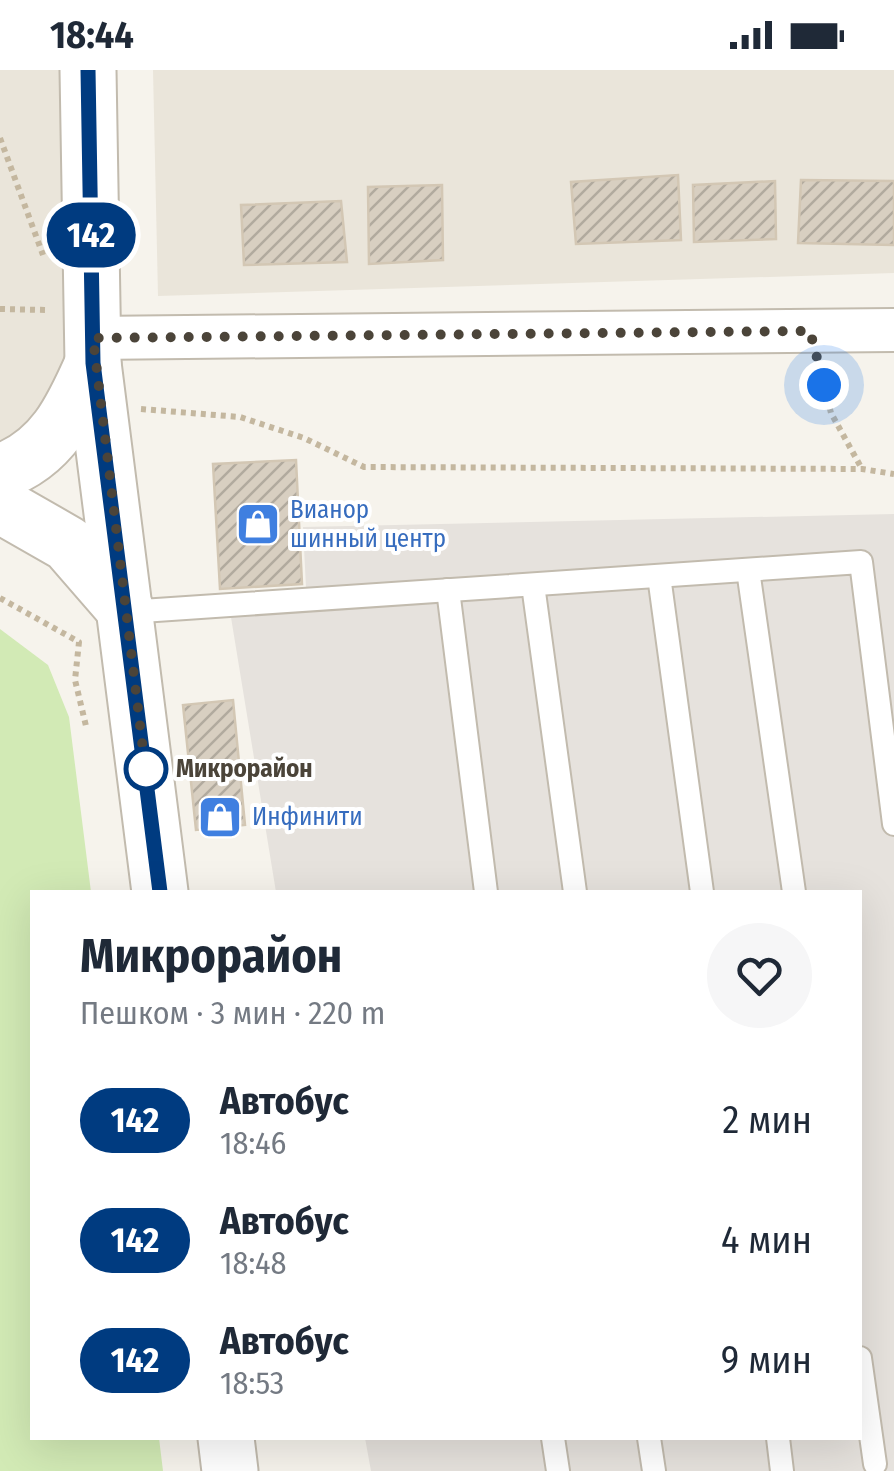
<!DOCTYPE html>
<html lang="ru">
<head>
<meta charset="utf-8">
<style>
	body { margin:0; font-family:"Fira Sans Condensed",sans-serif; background:#f6f6f7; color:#1f2937; height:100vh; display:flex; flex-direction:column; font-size:38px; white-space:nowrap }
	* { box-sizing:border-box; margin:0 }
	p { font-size:32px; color:#747a83 }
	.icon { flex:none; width:55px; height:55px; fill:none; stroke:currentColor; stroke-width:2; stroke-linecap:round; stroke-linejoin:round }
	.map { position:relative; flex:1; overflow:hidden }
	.panel { position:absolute; left:30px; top:820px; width:832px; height:550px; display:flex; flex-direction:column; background:#fff; border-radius:0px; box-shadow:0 10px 40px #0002 }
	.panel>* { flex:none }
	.badge { padding:0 20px; border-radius:32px; font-size:35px; line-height:65px }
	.you { position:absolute; width:50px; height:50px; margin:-25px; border:8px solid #fff; border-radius:50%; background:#1a73e8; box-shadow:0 0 0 15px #1a73e833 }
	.map>.badge { position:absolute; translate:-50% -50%; box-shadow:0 0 0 5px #fff }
	.round { display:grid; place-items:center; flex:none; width:105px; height:105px; border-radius:52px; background:#f6f6f7 }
	.headline { display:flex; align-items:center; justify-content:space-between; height:170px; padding:0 50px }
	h1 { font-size:48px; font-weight:700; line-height:75px }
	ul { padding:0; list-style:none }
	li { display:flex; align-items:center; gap:30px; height:120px; padding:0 50px }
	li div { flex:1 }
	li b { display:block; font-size:38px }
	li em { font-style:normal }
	li .badge { min-width:110px; font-weight:700; text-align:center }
	.status { display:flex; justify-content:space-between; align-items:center; height:70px; padding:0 50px; background:#fff; direction:ltr }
	.status svg { height:28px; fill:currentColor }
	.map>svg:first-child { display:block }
	.residential { fill:#eae5da }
	.industrial { fill:#e6e2dd }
	.park { fill:#d2eab5 }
	.building { fill:url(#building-hatch); stroke:#d3c7b4; stroke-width:2.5 }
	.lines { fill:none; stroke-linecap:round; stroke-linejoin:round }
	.service-casing { stroke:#c2bbae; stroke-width:26 }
	.minor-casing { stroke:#c2bbae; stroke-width:46 }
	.tertiary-casing { stroke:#c2bbae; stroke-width:59 }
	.path { stroke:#c4b79f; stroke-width:6; stroke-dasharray:5 5; stroke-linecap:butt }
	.service { stroke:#fff; stroke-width:22 }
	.minor { stroke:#fff; stroke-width:42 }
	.tertiary { stroke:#fff; stroke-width:55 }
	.line-casing { stroke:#fff; stroke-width:22 }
	.line { stroke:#003b80; stroke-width:15 }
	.walk { stroke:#4b4439; stroke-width:10; stroke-dasharray:0 18 }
	.stop-dot { fill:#fff; stroke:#003b80; stroke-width:5 }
	.labels { text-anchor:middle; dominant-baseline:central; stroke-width:8; stroke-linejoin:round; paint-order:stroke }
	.shop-label { font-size:25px; fill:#366cbe; stroke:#fff; text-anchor:start }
	.stop-label { font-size:25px; font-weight:bold; fill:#4b4439; stroke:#fff; text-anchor:start }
</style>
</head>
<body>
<div class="status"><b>18:44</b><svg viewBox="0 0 49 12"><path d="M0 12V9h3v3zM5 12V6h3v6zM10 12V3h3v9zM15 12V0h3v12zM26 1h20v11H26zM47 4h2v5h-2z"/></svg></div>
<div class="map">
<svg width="894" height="1401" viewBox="0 0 894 1401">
	<defs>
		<pattern id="building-hatch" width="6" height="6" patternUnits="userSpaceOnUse" patternTransform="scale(2.5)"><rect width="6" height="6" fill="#d8cfc1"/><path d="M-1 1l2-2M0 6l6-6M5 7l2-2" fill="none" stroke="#b1aa9e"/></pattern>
	</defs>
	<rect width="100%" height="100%" fill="#f6f3ec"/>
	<!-- residential -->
	<g class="residential">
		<path d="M 0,0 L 78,0 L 69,302 L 16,371 L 0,370 Z"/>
		<path d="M 153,0 L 894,0 L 894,203 L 158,226 Z"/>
	</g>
	<!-- industrial -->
	<path class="industrial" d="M 894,444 L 894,1401 L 371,1401 L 365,1368 L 860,1368 L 860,822 L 276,822 L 227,523 L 306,518 L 303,457 Z"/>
	<!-- park -->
	<path class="park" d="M 0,559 L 48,595 L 69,647 L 91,822 L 32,822 L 32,1368 L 159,1368 L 163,1401 L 0,1401 Z"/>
	<!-- building -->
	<g class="building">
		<path d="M 678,105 L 681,170 L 576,174 L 571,112 Z"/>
		<path d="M 801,110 L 894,111 L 894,175 L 798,173 Z"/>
		<path d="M 775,111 L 776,169 L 694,172 L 693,115 Z"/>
		<path d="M 442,115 L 443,190 L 369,194 L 368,117 Z"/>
		<path d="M 341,131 L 347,192 L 244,195 L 241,135 Z"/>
		<path d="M 296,390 L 302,514 L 220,519 L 213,394 Z"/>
		<path d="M 233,630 L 245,755 L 196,760 L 183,635 Z"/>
	</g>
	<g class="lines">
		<!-- service casing -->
		<g class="service-casing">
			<g id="service">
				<path d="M 748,500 L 794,822"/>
				<path d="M 659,506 L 702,822"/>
				<path d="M 533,515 L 575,822"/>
				<path d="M 448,520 L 486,822"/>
				<path d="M 127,542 L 861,492 L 894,754"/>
				<path d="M 860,1288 L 875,1394"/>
				<path d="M 553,1368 L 558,1401"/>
				<path d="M 649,1368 L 654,1401"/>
				<path d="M 778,1368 L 782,1401"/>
			</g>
		</g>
		<!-- minor casing -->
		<g class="minor-casing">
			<path id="minor" d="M 93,268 L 894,260"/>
		</g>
		<!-- tertiary casing -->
		<g class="tertiary-casing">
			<g id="tertiary">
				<path d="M 88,0 L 93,293 L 160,822"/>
				<path d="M 0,402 C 52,384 72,341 93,293"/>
				<path d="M 0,435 L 68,474 L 127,542"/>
				<path d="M 226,1368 L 230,1401"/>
			</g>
		</g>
		<!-- path -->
		<g class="path">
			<path d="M 0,68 L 43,185"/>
			<path d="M 0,239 L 47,240"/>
			<path d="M 820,299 L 831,343 L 862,399"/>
			<path d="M 141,339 L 240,347 L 304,368 L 364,397 L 862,399 L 894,404"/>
			<path d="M 0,528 L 79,572 L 75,610 L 86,656"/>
		</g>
		<!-- service -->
		<use href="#service" class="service"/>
		<!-- minor -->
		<use href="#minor" class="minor"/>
		<!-- tertiary -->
		<use href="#tertiary" class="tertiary"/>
	</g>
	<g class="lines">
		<!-- line casing -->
		<g class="line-casing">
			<path id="line" d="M 88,0 L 93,293 L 160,822"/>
		</g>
		<!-- line -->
		<use href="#line" class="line"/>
		<!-- walk -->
		<path class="walk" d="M 146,699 L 147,713 L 93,268 L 810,261 L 824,315"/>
	</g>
	<!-- icons -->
	<defs>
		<g id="shop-square" transform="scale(2.25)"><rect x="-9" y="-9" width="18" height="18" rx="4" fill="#3f7fe0" stroke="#fff"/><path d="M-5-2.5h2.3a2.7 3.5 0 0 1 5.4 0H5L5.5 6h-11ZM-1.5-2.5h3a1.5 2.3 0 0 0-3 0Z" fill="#fff"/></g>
	</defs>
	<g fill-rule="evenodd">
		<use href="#shop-square" x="258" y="454"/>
		<use href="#shop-square" x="220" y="747"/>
	</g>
	<!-- markers -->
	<circle class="stop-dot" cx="146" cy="699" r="20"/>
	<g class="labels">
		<!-- shop labels -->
		<g class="shop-label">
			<text x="290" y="440">Вианор<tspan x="290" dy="29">шинный центр</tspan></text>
			<text x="252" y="747">Инфинити</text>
		</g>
		<!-- stop labels -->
		<g class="stop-label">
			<text x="176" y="699">Микрорайон</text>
		</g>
	</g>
</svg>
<div class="you" style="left:824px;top:315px"></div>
<b class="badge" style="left:91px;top:165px;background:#003b80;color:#fff">142</b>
<section class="panel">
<div class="headline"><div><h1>Микрорайон</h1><p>Пешком · 3 мин · 220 m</p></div><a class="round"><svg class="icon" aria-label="heart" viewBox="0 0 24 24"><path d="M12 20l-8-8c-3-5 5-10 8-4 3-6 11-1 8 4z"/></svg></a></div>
<ul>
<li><span class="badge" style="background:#003b80;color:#fff">142</span><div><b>Автобус</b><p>18:46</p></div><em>2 мин</em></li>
<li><span class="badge" style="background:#003b80;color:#fff">142</span><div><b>Автобус</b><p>18:48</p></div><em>4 мин</em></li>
<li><span class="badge" style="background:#003b80;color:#fff">142</span><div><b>Автобус</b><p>18:53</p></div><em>9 мин</em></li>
</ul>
</section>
</div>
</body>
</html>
